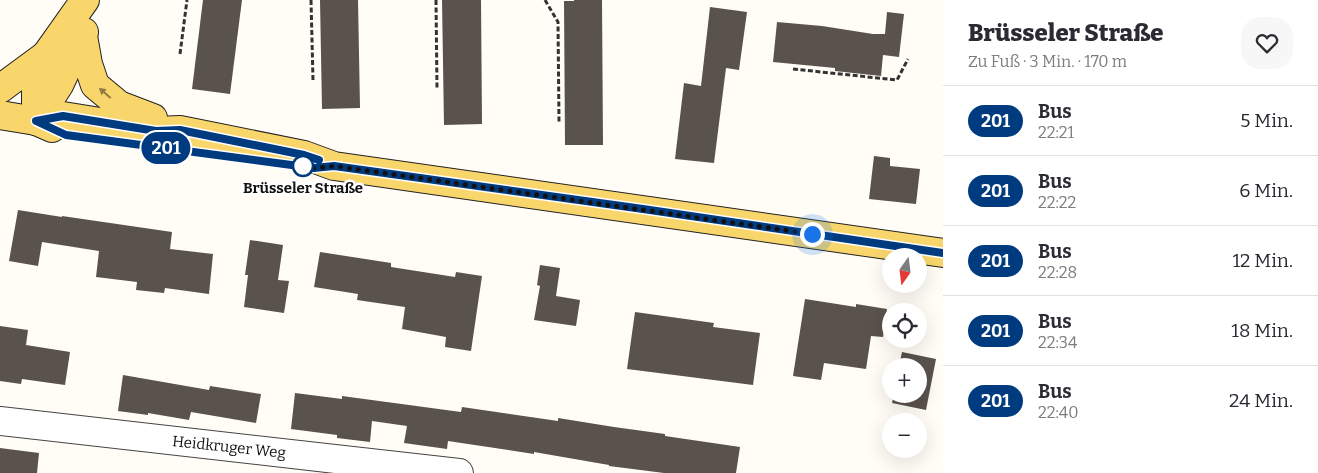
<!DOCTYPE html>
<html lang="de">
<head>
<meta charset="utf-8">
<style>
	body { margin:0; font-family:Bitter,serif; background:#f7f7f7; color:#2b2b33; height:100vh; display:flex; flex-direction:column; font-size:19px; white-space:nowrap }
	* { box-sizing:border-box; margin:0 }
	p { font-size:16px; color:#7c7c81 }
	.icon { flex:none; width:28px; height:28px; fill:none; stroke:currentColor; stroke-width:2; stroke-linecap:round; stroke-linejoin:round }
	.map { position:relative; flex:1; overflow:hidden }
	.details { display:flex; flex-direction:column; background:#fff; width:375px }
	.details>* { flex:none }
	.badge { padding:0 10px; border-radius:16px; font-size:18px; line-height:32px }
	.needle { width:32px; rotate:194deg }
	.tools { position:absolute; left:882px; top:248px; display:grid; gap:10px }
	.tools a { display:grid; place-items:center; width:45px; height:45px; border-radius:50%; background:#fff; box-shadow:0 5px 20px #0002; font-size:25px }
	.you { position:absolute; width:25px; height:25px; margin:-12px; border:4px solid #fff; border-radius:50%; background:#1a73e8; box-shadow:0 0 0 8px #1a73e833 }
	.map>.badge { position:absolute; translate:-50% -50%; box-shadow:0 0 0 2px #fff }
	.round { display:grid; place-items:center; flex:none; width:52px; height:52px; border-radius:20px; background:#f7f7f7 }
	.overview { display:flex; align-items:center; justify-content:space-between; height:85px; padding:0 25px }
	h1 { font-size:24px; font-weight:800; line-height:38px }
	ul { padding:0; list-style:none }
	li { display:flex; align-items:center; gap:15px; height:70px; padding:0 25px; border-top:1px solid #e1e1e2 }
	li div { flex:1 }
	li b { display:block; font-size:19px }
	li em { font-style:normal }
	li .badge { min-width:55px; font-weight:700; text-align:center }
	main { display:flex; flex:1; min-height:0 }
	.map>svg:first-child { display:block }
	.building { fill:#5a524d }
	.lines { fill:none; stroke-linecap:round; stroke-linejoin:round }
	.minor-casing { stroke:#444; stroke-width:30 }
	.major-casing { stroke:#222; stroke-width:30 }
	.path { stroke:#333; stroke-width:3; stroke-dasharray:5 2.5; stroke-linecap:butt }
	.minor { stroke:#fff; stroke-width:28 }
	.major { stroke:#f9d66b; stroke-width:28 }
	.oneway { fill:#917d42 }
	.line-casing { stroke:#fff; stroke-width:11 }
	.line { stroke:#003b80; stroke-width:8 }
	.walk { stroke:#111; stroke-width:5; stroke-dasharray:0 9 }
	.stop-dot { fill:#fff; stroke:#003b80; stroke-width:2.5 }
	.labels { text-anchor:middle; dominant-baseline:central; stroke-width:5; stroke-linejoin:round; paint-order:stroke }
	.stop-label { font-size:15px; font-weight:bold; fill:#111; stroke:#fff }
	.street-label { font-size:15px; fill:#111; stroke:#fff }
</style>
</head>
<body>
<main>
<div class="map">
<svg width="943" height="473" viewBox="0 0 943 473">
	<rect width="100%" height="100%" fill="#fffdf5"/>
	<!-- building -->
	<g class="building">
		<path d="M 203,0 L 242,0 L 230,94 L 192,89 Z"/>
		<path d="M 320,0 L 358,0 L 360,108 L 322,109 Z"/>
		<path d="M 442,0 L 481,0 L 482,124 L 444,125 Z"/>
		<path d="M 574,0 L 602,0 L 603,145 L 565,145 L 564,1 L 574,1 Z"/>
		<path d="M 710,7 L 747,12 L 739,70 L 726,68 L 714,163 L 675,159 L 684,83 L 701,86 Z"/>
		<path d="M 887,12 L 904,14 L 899,57 L 883,55 L 881,76 L 835,71 L 835,68 L 773,62 L 777,22 L 822,26 L 873,34 L 885,34 Z"/>
		<path d="M 874,156 L 890,158 L 890,166 L 920,169 L 916,204 L 869,199 Z"/>
		<path d="M 18,210 L 62,217 L 62,216 L 172,232 L 170,249 L 213,254 L 209,294 L 165,288 L 164,293 L 136,290 L 137,282 L 96,277 L 99,251 L 42,242 L 38,266 L 9,261 Z"/>
		<path d="M 250,240 L 283,245 L 278,280 L 289,281 L 284,313 L 244,307 L 248,275 L 245,275 Z"/>
		<path d="M 320,252 L 391,263 L 391,267 L 455,277 L 456,272 L 482,276 L 471,351 L 445,347 L 446,337 L 402,329 L 405,307 L 357,300 L 358,294 L 314,287 Z"/>
		<path d="M 540,265 L 560,268 L 556,296 L 580,300 L 576,326 L 534,320 L 540,286 L 537,285 Z"/>
		<path d="M 805,299 L 856,307 L 856,304 L 887,309 L 883,337 L 871,336 L 866,369 L 824,363 L 821,380 L 793,376 Z"/>
		<path d="M 635,312 L 714,323 L 713,327 L 760,333 L 753,385 L 627,369 Z"/>
		<path d="M 0,326 L 28,330 L 26,345 L 70,352 L 65,385 L 22,379 L 21,384 L 0,381 Z"/>
		<path d="M 902,352 L 936,359 L 926,410 L 892,403 L 894,394 L 919,394 L 919,366 L 899,366 Z"/>
		<path d="M 123,375 L 209,390 L 210,386 L 261,394 L 256,423 L 191,412 L 189,420 L 148,413 L 148,415 L 118,411 Z"/>
		<path d="M 295,393 L 342,399 L 342,396 L 461,412 L 462,407 L 558,421 L 558,418 L 614,427 L 665,434 L 665,436 L 740,447 L 736,473 L 664,473 L 609,466 L 609,465 L 534,452 L 534,454 L 448,441 L 447,449 L 404,443 L 407,426 L 372,421 L 370,442 L 337,438 L 337,435 L 291,429 Z"/>
		<path d="M 0,448 L 39,453 L 37,473 L 0,473 Z"/>
	</g>
	<g class="lines">
		<!-- minor casing -->
		<g class="minor-casing">
			<path id="minor" d="M 0,421 L 459,473"/>
		</g>
		<!-- major casing -->
		<g class="major-casing">
			<g id="major">
				<path d="M 83,36 L 88,64 L 95,85 L 119,105 L 153,118"/>
				<path d="M 0,89 L 46,55"/>
				<path d="M 0,115 L 36,121 L 52,128"/>
				<path d="M 36,121 L 63,116 L 156,131 L 180,130 L 304,155 L 334,166 L 943,253"/>
				<path d="M 36,121 L 36,81 L 46,55 L 85,0"/>
				<path d="M 36,121 L 59,85 L 84,32"/>
			</g>
		</g>
		<!-- path -->
		<g class="path">
			<path d="M 311,0 L 313,80"/>
			<path d="M 436,0 L 437,88"/>
			<path d="M 545,0 L 558,22 L 559,122"/>
			<path d="M 180,54 L 187,0"/>
			<path d="M 793,69 L 897,80 L 908,59"/>
		</g>
		<!-- minor -->
		<use href="#minor" class="minor"/>
		<!-- major -->
		<use href="#major" class="major"/>
	</g>
	<!-- one-way arrows -->
	<defs><path id="oneway-solid" d="M-6-.8H1V-3.2L6.5 0L1 3.2V.8H-6Z" transform="scale(1.25)"/></defs>
	<use class="oneway" href="#oneway-solid" transform="translate(105 93) rotate(-139)"/>
	<g class="lines">
		<!-- line casing -->
		<g class="line-casing">
			<path id="line" d="M 319,160 L 304,155 L 180,130 L 156,131 L 63,116 L 36,121 L 66,135 L 314,168 L 334,166 L 643,209 L 943,253"/>
		</g>
		<!-- line -->
		<use href="#line" class="line"/>
		<!-- walk -->
		<path class="walk" d="M 303,166 L 295,165 L 314,168 L 334,166 L 812,234"/>
	</g>
	<!-- markers -->
	<circle class="stop-dot" cx="303" cy="166" r="10"/>
	<g class="labels">
		<!-- stop labels -->
		<g class="stop-label">
			<text x="303" y="188">Brüsseler Straße</text>
		</g>
		<!-- street labels -->
		<g class="street-label">
			<text transform="translate(229 447) rotate(6)">Heidkruger Weg</text>
		</g>
	</g>
</svg>
<div class="tools">
<a><svg class="needle" viewBox="-14 -14 28 28"><path d="M0-13l5 13h-10z" fill="#e53935"/><path d="M0 13l5-13h-10z" fill="#7c7c81"/></svg></a>
<a><svg class="icon" aria-label="locate" viewBox="0 0 24 24"><circle cx="12" cy="12" r="6"/><path d="M12 2v4M12 18v4M2 12h4M18 12h4"/></svg></a>
<a>+</a>
<a>−</a>
</div>
<div class="you" style="left:812px;top:234px"></div>
<b class="badge" style="left:166px;top:148px;background:#003b80;color:#fff">201</b>
</div>
<section class="details">
<div class="overview"><div><h1>Brüsseler Straße</h1><p>Zu Fuß · 3 Min. · 170 m</p></div><a class="round"><svg class="icon" aria-label="heart" viewBox="0 0 24 24"><path d="M12 20l-8-8c-3-5 5-10 8-4 3-6 11-1 8 4z"/></svg></a></div>
<ul>
<li><span class="badge" style="background:#003b80;color:#fff">201</span><div><b>Bus</b><p>22:21</p></div><em>5 Min.</em></li>
<li><span class="badge" style="background:#003b80;color:#fff">201</span><div><b>Bus</b><p>22:22</p></div><em>6 Min.</em></li>
<li><span class="badge" style="background:#003b80;color:#fff">201</span><div><b>Bus</b><p>22:28</p></div><em>12 Min.</em></li>
<li><span class="badge" style="background:#003b80;color:#fff">201</span><div><b>Bus</b><p>22:34</p></div><em>18 Min.</em></li>
<li><span class="badge" style="background:#003b80;color:#fff">201</span><div><b>Bus</b><p>22:40</p></div><em>24 Min.</em></li>
</ul>
</section>
</main>
</body>
</html>
